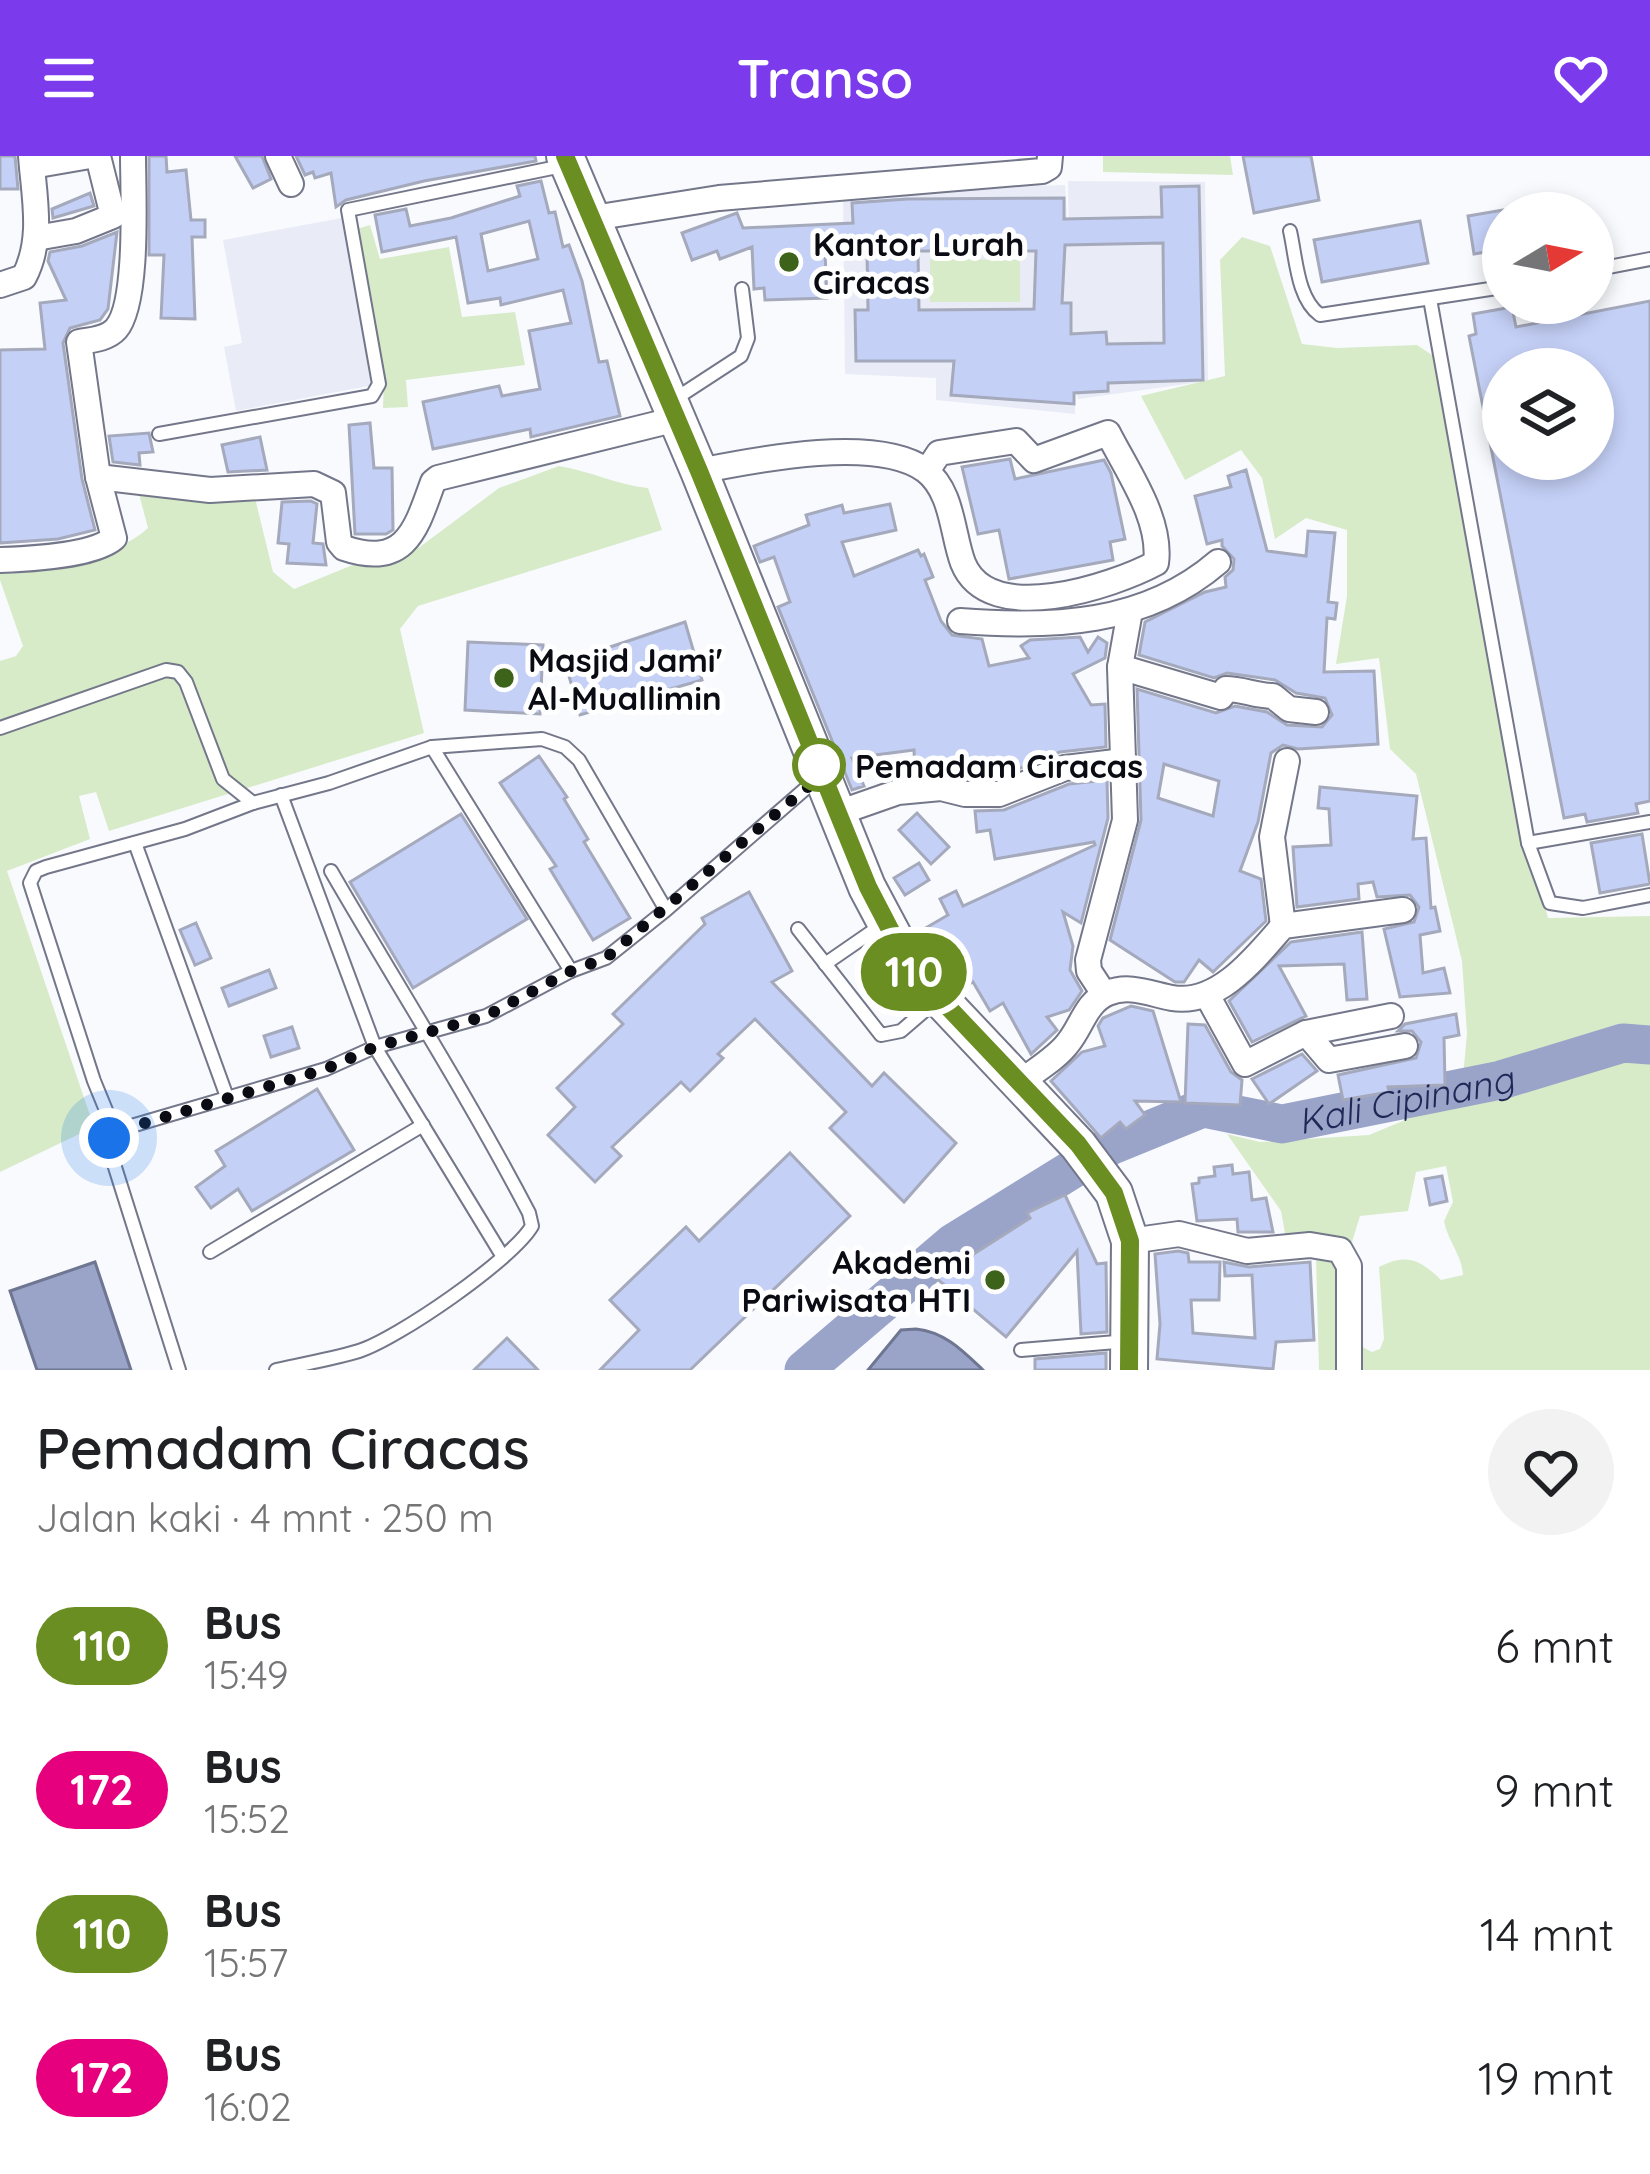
<!DOCTYPE html>
<html lang="id">
<head>
<meta charset="utf-8">
<style>
	body { margin:0; font-family:Quicksand,sans-serif; background:#f2f2f2; color:#202124; height:100vh; display:flex; flex-direction:column; font-size:45px; white-space:nowrap }
	* { box-sizing:border-box; margin:0 }
	p { font-size:39px; color:#757577 }
	.icon { flex:none; width:66px; height:66px; fill:none; stroke:currentColor; stroke-width:2; stroke-linecap:round; stroke-linejoin:round }
	.map { position:relative; height:1214px; overflow:hidden }
	.details { display:flex; flex-direction:column; background:#fff; flex:1 }
	.details>* { flex:none }
	.badge { padding:0 24px; border-radius:39px; font-size:42px; line-height:78px }
	.needle { width:78px; rotate:80deg }
	.controls { position:absolute; left:1482px; top:36px; display:grid; gap:24px }
	.controls a { display:grid; place-items:center; width:132px; height:132px; border-radius:50%; background:#fff; box-shadow:0 6px 18px #0003; font-size:60px }
	.you { position:absolute; width:60px; height:60px; margin:-30px; border:9px solid #fff; border-radius:50%; background:#1a73e8; box-shadow:0 0 0 18px #1a73e833 }
	.map>.badge { position:absolute; translate:-50% -50%; box-shadow:0 0 0 6px #fff }
	.round { display:grid; place-items:center; flex:none; width:126px; height:126px; border-radius:63px; background:#f2f2f2 }
	.head { display:flex; align-items:center; justify-content:space-between; height:204px; padding:0 36px }
	h1 { font-size:57px; font-weight:600; line-height:90px }
	ul { padding:0; list-style:none }
	li { display:flex; align-items:center; gap:36px; height:144px; padding:0 36px }
	li div { flex:1 }
	li b { display:block; font-size:45px }
	li em { font-style:normal }
	li .badge { min-width:132px; font-weight:700; text-align:center }
	header { display:flex; justify-content:space-between; align-items:center; height:156px; padding:0 36px; background:#7c3aed; color:#fff; font-size:54px; font-weight:600 }
	.map>svg:first-child { display:block }
	.built { fill:#e9ecf7 }
	.green { fill:#d7ebc9 }
	.water { fill:#9aa4c9; stroke:#6f7692; stroke-width:3 }
	.lines { fill:none; stroke-linecap:round; stroke-linejoin:round }
	.stream { stroke:#6f7692; stroke-width:6 }
	.river { stroke:#9aa4c9; stroke-width:39 }
	.building { fill:#c5d0f7; stroke:#a4a9bc; stroke-width:3; fill-rule:evenodd }
	.lane-casing { stroke:#737789; stroke-width:16 }
	.street-casing { stroke:#737789; stroke-width:28 }
	.secondary-casing { stroke:#737789; stroke-width:40 }
	.lane { stroke:#fff; stroke-width:12 }
	.street { stroke:#fff; stroke-width:24 }
	.secondary { stroke:#fff; stroke-width:36 }
	.line-casing { stroke:#fff; stroke-width:27 }
	.line { stroke:#6b8e23; stroke-width:18 }
	.walk { stroke:#0b0c13; stroke-width:12; stroke-dasharray:0 21.6 }
	.poi-dot { fill:#3d621a; stroke:#fff; stroke-width:4.5 }
	.stop-dot { fill:#fff; stroke:#6b8e23; stroke-width:6 }
	.labels { text-anchor:middle; dominant-baseline:central; stroke-width:10; stroke-linejoin:round; paint-order:stroke }
	.poi-label { font-size:33px; font-weight:bold; fill:#0b0c13; stroke:#fff; text-anchor:start }
	.stop-label { font-size:33px; font-weight:bold; fill:#0b0c13; stroke:#fff; text-anchor:start }
	.water-label { font-size:36px; font-style:italic; fill:#1f2756; stroke:#fff }
</style>
</head>
<body>
<header><svg class="icon" aria-label="menu" viewBox="0 0 24 24"><path d="M4 6h16M4 12h16M4 18h16"/></svg>Transo<svg class="icon" aria-label="heart" viewBox="0 0 24 24"><path d="M12 20l-8-8c-3-5 5-10 8-4 3-6 11-1 8 4z"/></svg></header>
<div class="map">
<svg width="1650" height="1214" viewBox="0 0 1650 1214">
	<rect width="100%" height="100%" fill="#f9fafe"/>
	<!-- built -->
	<g class="built">
		<path d="M 1068,25 L 1205,26 L 1208,225 L 1078,243 L 1075,231 L 1075,258 L 936,244 L 936,222 L 845,218 L 843,37 L 1065,29 L 1069,92 Z"/>
		<path d="M 347,61 L 379,228 L 236,255 L 224,191 L 242,187 L 223,84 Z"/>
	</g>
	<!-- green -->
	<g class="green">
		<path d="M 1103,0 L 1230,0 L 1233,19 L 1103,16 Z"/>
		<path d="M 370,69 L 380,103 L 449,91 L 462,161 L 515,156 L 525,209 L 406,224 L 408,251 L 383,252 L 384,222 L 357,73 Z"/>
		<path d="M 1242,81 L 1270,90 L 1302,188 L 1337,192 L 1417,189 L 1441,205 L 1519,651 L 1548,762 L 1650,760 L 1650,1214 L 1319,1214 L 1316,1103 L 1327,1098 L 1340,1107 L 1357,1188 L 1372,1196 L 1380,1193 L 1384,1183 L 1379,1111 C 1406,1097 1420,1103 1441,1124 L 1463,1119 C 1462,1099 1448,1086 1444,1065 L 1453,1046 L 1446,1010 L 1416,1016 L 1408,1055 L 1360,1060 L 1352,1086 L 1286,1083 L 1281,1055 L 1227,978 L 1260,986 L 1369,979 L 1427,955 L 1462,932 L 1467,877 L 1462,805 L 1416,618 L 1390,593 L 1379,502 L 1336,508 L 1347,440 L 1347,374 L 1306,362 L 1275,383 L 1262,322 L 1241,294 L 1185,324 L 1141,240 L 1225,220 L 1220,104 Z"/>
		<path d="M 930,103 L 1020,104 L 1020,146 L 930,146 Z"/>
		<path d="M 559,310 C 590,315 617,329 648,332 L 662,374 L 418,450 L 400,473 L 424,577 L 109,675 L 96,636 L 79,640 L 90,683 L 7,715 L 94,971 L 0,1016 L 0,505 L 16,500 L 23,490 L 0,424 L 0,410 C 46,404 114,405 148,372 L 138,334 L 254,338 L 273,416 L 294,433 L 355,408 L 413,396 L 499,332 Z"/>
	</g>
	<!-- water -->
	<g class="water">
		<path d="M 95,1106 L 131,1214 L 37,1214 L 10,1135 Z"/>
		<path d="M 916,1173 C 945,1176 963,1195 983,1214 L 868,1214 L 901,1174 Z"/>
	</g>
	<g class="lines">
		<!-- stream -->
		<path class="stream" d="M 809,1213 L 809,1214"/>
		<!-- river -->
		<path class="river" id="s1" d="M 804,1214 L 953,1087 L 1110,990 L 1203,952 L 1282,968 L 1501,924 L 1623,887 L 1650,889"/>
	</g>
	<!-- building -->
	<g class="building">
		<path d="M 0,0 L 15,0 L 18,33 L 0,33 Z"/>
		<path d="M 149,0 L 166,0 L 167,16 L 186,14 L 191,64 L 205,64 L 205,81 L 192,81 L 195,163 L 161,162 L 164,99 L 149,99 Z"/>
		<path d="M 235,0 L 262,0 L 271,23 L 253,32 Z"/>
		<path d="M 296,0 L 535,0 L 536,5 L 424,25 L 346,44 L 336,51 L 331,17 L 315,22 L 313,16 L 305,19 Z"/>
		<path d="M 1243,0 L 1311,0 L 1319,44 L 1254,57 Z"/>
		<path d="M 541,25 L 549,57 L 555,56 L 563,91 L 569,89 L 582,125 L 599,206 L 607,205 L 620,260 L 531,281 L 530,273 L 433,293 L 423,246 L 499,230 L 502,240 L 540,233 L 529,175 L 571,167 L 563,134 L 501,149 L 500,142 L 468,147 L 456,81 L 382,96 L 375,59 L 406,53 L 410,70 L 451,62 L 520,40 L 517,30 ZM 529,65 L 538,103 L 488,115 L 481,78 Z"/>
		<path d="M 1199,30 L 1203,224 L 1108,227 L 1108,235 L 1074,237 L 1074,248 L 951,239 L 954,205 L 856,205 L 855,154 L 868,154 L 867,96 L 825,96 L 827,142 L 765,144 L 764,132 L 754,133 L 752,91 L 720,103 L 717,95 L 692,104 L 682,77 L 737,57 L 743,72 L 853,67 L 852,47 L 907,43 L 1064,42 L 1064,63 L 1162,61 L 1161,31 ZM 1163,87 L 1164,187 L 1107,188 L 1106,176 L 1071,178 L 1071,147 L 1062,147 L 1065,89 ZM 918,95 L 1036,95 L 1034,153 L 919,154 Z"/>
		<path d="M 90,37 L 94,50 L 53,62 L 52,53 Z"/>
		<path d="M 1503,54 L 1503,93 L 1474,98 L 1468,60 Z"/>
		<path d="M 1420,65 L 1428,107 L 1322,126 L 1314,84 Z"/>
		<path d="M 117,76 L 108,153 L 100,164 L 70,172 L 63,187 L 82,323 L 95,374 L 58,383 L 0,387 L 0,194 L 45,193 L 40,147 L 66,144 L 48,105 L 50,96 L 82,90 Z"/>
		<path d="M 1650,145 L 1650,645 L 1636,648 L 1638,657 L 1587,666 L 1585,658 L 1564,662 L 1469,180 L 1476,178 L 1473,158 L 1512,151 L 1516,171 ZM 1503,213 L 1593,213 L 1593,303 L 1503,303 Z"/>
		<path d="M 370,267 L 374,312 L 392,312 L 393,374 L 386,378 L 355,378 L 349,269 Z"/>
		<path d="M 149,277 L 153,296 L 139,297 L 140,309 L 113,306 L 109,280 Z"/>
		<path d="M 260,281 L 267,314 L 228,316 L 222,289 Z"/>
		<path d="M 1010,303 L 1015,323 L 1104,304 L 1111,317 L 1125,383 L 1110,386 L 1113,404 L 1009,423 L 999,374 L 978,378 L 962,311 Z"/>
		<path d="M 1246,314 L 1267,395 L 1306,400 L 1308,375 L 1335,377 L 1328,446 L 1337,447 L 1335,463 L 1327,462 L 1324,516 L 1374,515 L 1378,588 L 1298,593 L 1283,589 L 1271,597 L 1258,666 L 1240,715 L 1261,723 L 1266,765 L 1213,816 L 1199,804 L 1184,826 L 1175,826 L 1110,784 L 1141,664 L 1137,533 L 1216,557 L 1235,550 L 1267,556 L 1287,569 L 1322,571 L 1332,559 L 1325,542 L 1296,537 L 1275,524 L 1227,517 L 1214,522 L 1139,499 L 1145,466 L 1205,436 L 1226,431 L 1225,421 L 1233,414 L 1234,403 L 1222,390 L 1222,384 L 1207,388 L 1195,340 L 1231,331 L 1228,320 ZM 1164,608 L 1219,625 L 1213,660 L 1158,642 Z"/>
		<path d="M 311,345 L 317,348 L 313,387 L 323,388 L 326,409 L 287,407 L 289,388 L 278,387 L 282,346 Z"/>
		<path d="M 890,348 L 896,374 L 842,386 L 854,420 L 918,394 L 921,400 L 924,398 L 933,421 L 925,424 L 941,465 L 952,479 L 982,483 L 989,510 L 1029,502 L 1021,490 L 1030,484 L 1080,481 L 1088,496 L 1098,481 L 1107,487 L 1105,502 L 1073,518 L 1091,549 L 1105,548 L 1106,591 L 1060,596 L 996,622 L 967,622 L 963,617 L 915,618 L 914,594 L 852,602 L 864,630 L 852,634 L 778,451 L 790,446 L 774,401 L 760,406 L 754,390 L 809,369 L 806,359 L 842,349 L 844,357 Z"/>
		<path d="M 685,466 L 702,524 L 580,559 L 565,506 Z"/>
		<path d="M 468,486 L 543,489 L 540,558 L 465,554 Z"/>
		<path d="M 539,600 L 567,641 L 564,643 L 588,683 L 584,686 L 630,762 L 593,784 L 550,713 L 556,710 L 500,627 Z"/>
		<path d="M 1107,624 L 1108,662 L 1081,767 L 1063,756 L 1073,790 L 1070,814 L 1082,835 L 1069,854 L 1047,861 L 1057,874 L 1031,898 L 1003,847 L 990,855 L 973,826 L 961,832 L 927,797 L 917,777 L 948,759 L 940,743 L 956,735 L 963,750 L 1095,689 L 1094,686 L 995,703 L 990,674 L 977,676 L 975,655 L 1004,654 L 1069,628 Z"/>
		<path d="M 1320,631 L 1417,640 L 1413,683 L 1426,682 L 1431,752 L 1435,751 L 1440,775 L 1420,779 L 1423,817 L 1444,812 L 1450,837 L 1400,841 L 1384,773 L 1414,766 L 1419,751 L 1410,739 L 1377,741 L 1373,726 L 1358,728 L 1359,743 L 1297,751 L 1293,691 L 1331,689 L 1329,653 L 1318,652 Z"/>
		<path d="M 917,657 L 949,691 L 931,708 L 899,674 Z"/>
		<path d="M 461,658 L 527,763 L 413,832 L 350,726 Z"/>
		<path d="M 1642,678 L 1650,728 L 1600,737 L 1591,687 Z"/>
		<path d="M 919,707 L 929,724 L 905,739 L 894,722 Z"/>
		<path d="M 749,736 L 792,815 L 772,826 L 872,930 L 884,917 L 956,987 L 904,1046 L 830,972 L 846,956 L 755,863 L 718,898 L 723,902 L 690,935 L 681,926 L 612,991 L 621,1000 L 595,1026 L 548,979 L 575,951 L 557,932 L 623,868 L 613,858 L 705,768 L 702,762 Z"/>
		<path d="M 196,767 L 211,802 L 195,809 L 180,774 Z"/>
		<path d="M 1362,776 L 1367,843 L 1347,844 L 1344,808 L 1279,810 L 1306,860 L 1252,886 L 1229,845 L 1291,786 Z"/>
		<path d="M 269,814 L 276,832 L 229,850 L 222,832 Z"/>
		<path d="M 1131,850 L 1153,855 L 1181,946 L 1135,945 L 1145,959 L 1126,973 L 1120,966 L 1101,982 L 1051,925 L 1082,896 L 1105,890 L 1098,870 L 1103,862 Z"/>
		<path d="M 1456,858 L 1459,879 L 1444,882 L 1445,929 L 1388,931 L 1389,936 L 1343,944 L 1338,919 L 1416,902 L 1421,886 L 1412,875 L 1398,875 L 1405,868 Z"/>
		<path d="M 1188,868 L 1205,869 L 1231,916 L 1242,924 L 1240,949 L 1185,947 Z"/>
		<path d="M 292,871 L 299,892 L 271,901 L 264,880 Z"/>
		<path d="M 1302,898 L 1317,915 L 1269,948 L 1252,923 Z"/>
		<path d="M 317,933 L 354,994 L 252,1055 L 238,1033 L 211,1052 L 196,1031 L 225,1010 L 216,995 Z"/>
		<path d="M 790,997 L 850,1060 L 690,1214 L 600,1214 L 639,1174 L 610,1144 L 686,1071 L 699,1085 Z"/>
		<path d="M 1232,1009 L 1233,1018 L 1249,1016 L 1252,1044 L 1266,1042 L 1273,1076 L 1238,1076 L 1237,1063 L 1197,1065 L 1192,1028 L 1199,1027 L 1199,1022 L 1215,1020 L 1214,1011 Z"/>
		<path d="M 1442,1020 L 1447,1045 L 1430,1049 L 1425,1023 Z"/>
		<path d="M 1065,1039 L 1097,1108 L 1106,1107 L 1107,1176 L 1081,1178 L 1077,1095 L 1006,1181 L 936,1122 L 1030,1062 L 1027,1057 Z"/>
		<path d="M 1178,1095 L 1188,1097 L 1189,1106 L 1220,1106 L 1219,1144 L 1191,1144 L 1193,1177 L 1255,1182 L 1252,1119 L 1225,1120 L 1224,1106 L 1249,1111 L 1310,1106 L 1314,1184 L 1276,1186 L 1273,1213 L 1157,1203 L 1160,1168 L 1155,1098 Z"/>
		<path d="M 507,1182 L 538,1214 L 474,1214 Z"/>
		<path d="M 1106,1197 L 1106,1214 L 1035,1214 L 1035,1203 Z"/>
	</g>
	<g class="lines">
		<!-- lane casing -->
		<g class="lane-casing">
			<g id="lane">
				<path d="M 1290,75 C 1296,101 1297,143 1320,159 L 1503,131"/>
				<path d="M 1593,114 L 1650,103"/>
				<path d="M 1430,143 L 1528,687 L 1550,747 L 1583,752 L 1650,739"/>
				<path d="M 675,243 L 741,200 L 748,182 L 742,133"/>
				<path d="M 159,278 L 372,240 L 379,228 L 348,54 L 562,10"/>
				<path d="M 0,572 L 166,514 L 178,516 L 186,526 L 223,623 L 253,647"/>
				<path d="M 432,591 L 571,815"/>
				<path d="M 281,639 L 375,891 L 503,1101"/>
				<path d="M 135,687 L 227,941"/>
				<path d="M 1528,687 L 1650,666"/>
				<path d="M 666,754 L 606,802 L 571,815 L 486,860 L 375,891 L 326,913 L 128,971 L 110,964 L 94,925 L 30,727 L 36,715 L 46,711 L 185,673 L 253,647 L 329,627 L 432,591 L 542,583 L 565,591 L 579,604 L 666,754 L 820,620"/>
				<path d="M 798,773 L 881,879 L 901,875 L 937,844"/>
				<path d="M 825,808 L 883,768"/>
				<path d="M 118,969 L 108,989 L 179,1214"/>
				<path d="M 210,1096 L 423,969"/>
				<path d="M 1021,1194 L 1128,1185"/>
				<path d="M 276,1214 C 304,1208 332,1203 359,1195 C 397,1183 512,1104 532,1070 L 529,1057 C 468,940 397,829 331,715"/>
			</g>
		</g>
		<!-- street casing -->
		<g class="street-casing">
			<g id="street">
				<path d="M 278,0 L 291,28"/>
				<path d="M 32,10 L 90,0"/>
				<path d="M 593,62 L 719,42 L 1042,15 L 1049,11 L 1050,0"/>
				<path d="M 36,82 L 76,75 L 113,60 L 98,0"/>
				<path d="M 0,129 L 24,121 C 44,83 34,41 31,0"/>
				<path d="M 699,315 C 755,304 876,279 925,314 C 953,335 952,378 963,407 C 989,472 1113,430 1156,407 C 1162,363 1127,315 1108,277 L 1034,304 L 1016,285 L 939,297 L 927,315"/>
				<path d="M 98,321 L 210,334 L 314,328 L 333,337 L 339,386 L 344,392 C 406,413 416,373 433,326 L 438,322 L 677,263"/>
				<path d="M 0,404 C 29,403 93,400 114,382 L 98,321 L 79,186 C 91,184 107,183 116,173 C 139,147 133,37 133,0"/>
				<path d="M 960,465 C 1052,472 1145,469 1218,406"/>
				<path d="M 1120,511 L 1221,541 L 1226,533 C 1243,533 1255,540 1273,540 L 1289,553 L 1316,556"/>
				<path d="M 838,657 L 898,636 L 941,632 L 965,638 L 999,638 L 1065,612 L 1124,605"/>
				<path d="M 1283,770 L 1272,681 L 1287,605"/>
				<path d="M 1104,838 L 1089,815 L 1088,804 L 1125,664 L 1120,511 L 1130,455"/>
				<path d="M 1207,839 L 1245,908 L 1306,877 L 1391,860"/>
				<path d="M 1306,877 L 1329,904 L 1405,890"/>
				<path d="M 1018,928 C 1034,915 1056,903 1068,887 C 1082,870 1086,846 1108,837 C 1129,828 1151,838 1172,842 C 1218,850 1256,801 1283,770 L 1403,754"/>
				<path d="M 1130,1085 L 1179,1078 L 1247,1095 L 1310,1089 L 1340,1094 L 1349,1110 L 1349,1214"/>
			</g>
		</g>
		<!-- secondary casing -->
		<g class="secondary-casing">
			<path id="secondary" d="M 565,0 L 699,315 L 867,731 L 909,810 L 1078,989 L 1114,1037 L 1130,1085 L 1129,1214"/>
		</g>
		<!-- lane -->
		<use href="#lane" class="lane"/>
		<!-- street -->
		<use href="#street" class="street"/>
		<!-- secondary -->
		<use href="#secondary" class="secondary"/>
	</g>
	<g class="lines">
		<!-- line casing -->
		<g class="line-casing">
			<path id="line" d="M 565,0 L 699,315 L 868,731 L 909,810 L 1078,988 L 1114,1037 L 1130,1085 L 1129,1214"/>
		</g>
		<!-- line -->
		<use href="#line" class="line"/>
		<!-- walk -->
		<path class="walk" d="M 109,982 L 118,969 L 135,970 L 326,913 L 375,891 L 486,860 L 571,815 L 606,802 L 823,618 L 819,609"/>
	</g>
	<!-- markers -->
	<g class="poi-dot">
		<circle cx="789" cy="106" r="12"/>
		<circle cx="504" cy="522" r="12"/>
		<circle cx="995" cy="1124" r="12"/>
	</g>
	<circle class="stop-dot" cx="819" cy="609" r="24"/>
	<g class="labels">
		<!-- poi labels -->
		<g class="poi-label">
			<text x="813" y="87">Kantor Lurah<tspan x="813" dy="38">Ciracas</tspan></text>
			<text x="528" y="503">Masjid Jami'<tspan x="528" dy="38">Al-Muallimin</tspan></text>
			<text x="971" y="1105" text-anchor="end">Akademi<tspan x="971" dy="38">Pariwisata HTI</tspan></text>
		</g>
		<!-- stop labels -->
		<g class="stop-label">
			<text x="855" y="609">Pemadam Ciracas</text>
		</g>
		<!-- water labels -->
		<g class="water-label">
			<text stroke="none"><textPath href="#s1" startOffset="687">Kali Cipinang</textPath></text>
		</g>
	</g>
</svg>
<div class="controls">
<a><svg class="needle" viewBox="-14 -14 28 28"><path d="M0-13l5 13h-10z" fill="#e53935"/><path d="M0 13l5-13h-10z" fill="#757577"/></svg></a>
<a><svg class="icon" aria-label="layers" viewBox="0 0 24 24"><path d="M12 4l9 5-9 5-9-5zM3 14l9 5 9-5"/></svg></a>
</div>
<div class="you" style="left:109px;top:982px"></div>
<b class="badge" style="left:914px;top:816px;background:#6b8e23;color:#fff">110</b>
</div>
<section class="details">
<div class="head"><div><h1>Pemadam Ciracas</h1><p>Jalan kaki · 4 mnt · 250 m</p></div><a class="round"><svg class="icon" aria-label="heart" viewBox="0 0 24 24"><path d="M12 20l-8-8c-3-5 5-10 8-4 3-6 11-1 8 4z"/></svg></a></div>
<ul>
<li><span class="badge" style="background:#6b8e23;color:#fff">110</span><div><b>Bus</b><p>15:49</p></div><em>6 mnt</em></li>
<li><span class="badge" style="background:#e6007e;color:#fff">172</span><div><b>Bus</b><p>15:52</p></div><em>9 mnt</em></li>
<li><span class="badge" style="background:#6b8e23;color:#fff">110</span><div><b>Bus</b><p>15:57</p></div><em>14 mnt</em></li>
<li><span class="badge" style="background:#e6007e;color:#fff">172</span><div><b>Bus</b><p>16:02</p></div><em>19 mnt</em></li>
</ul>
</section>
</body>
</html>
